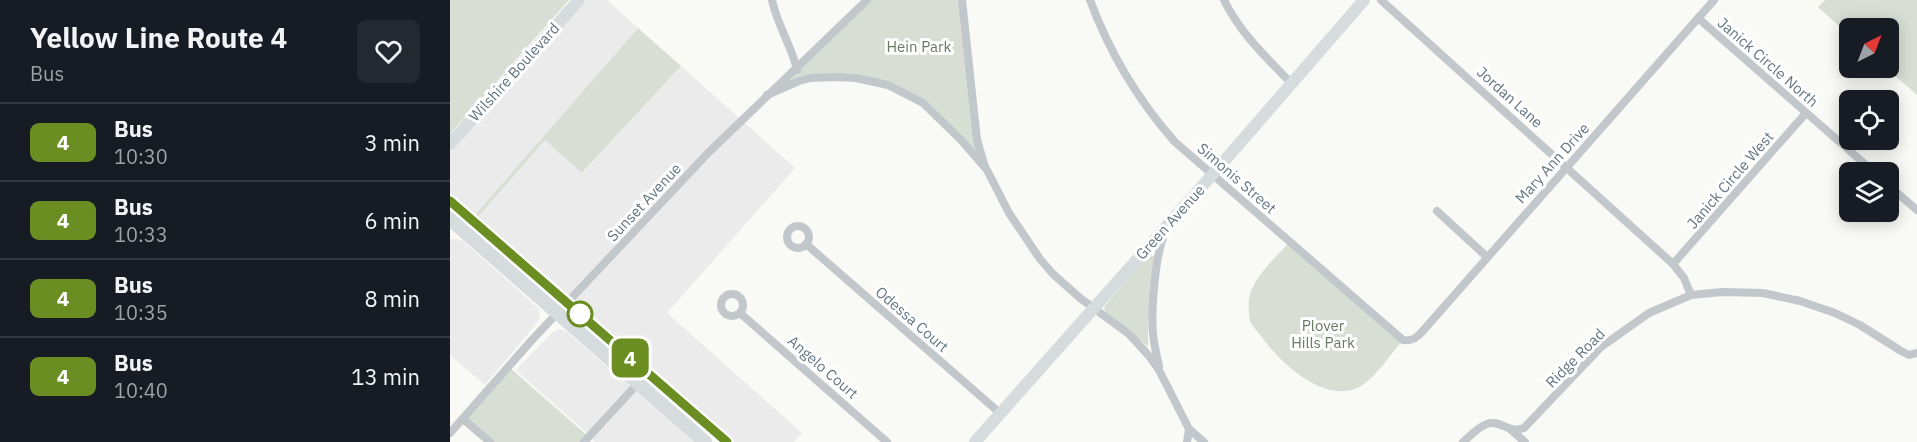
<!DOCTYPE html>
<html lang="en">
<head>
<meta charset="utf-8">
<style>
	body { margin:0; font-family:"IBM Plex Sans",sans-serif; background:#242831; color:#f1f3f6; height:100vh; display:flex; flex-direction:column; font-size:22px; white-space:nowrap }
	* { box-sizing:border-box; margin:0 }
	p { font-size:20px; color:#9ea1a6 }
	.icon { flex:none; width:33px; height:33px; fill:none; stroke:currentColor; stroke-width:2; stroke-linecap:round; stroke-linejoin:round }
	.map { position:relative; flex:1; overflow:hidden }
	.details { display:flex; flex-direction:column; background:#171b24; width:450px }
	.details>* { flex:none }
	.badge { padding:0 12px; border-radius:9px; font-size:21px; line-height:39px }
	.needle { width:39px; rotate:42deg }
	.tools { position:absolute; left:1389px; top:18px; display:grid; gap:12px }
	.tools a { display:grid; place-items:center; width:60px; height:60px; border-radius:9px; background:#171b24; box-shadow:0 3px 15px #0003; font-size:30px }
	.map>.badge { position:absolute; translate:-50% -50%; box-shadow:0 0 0 3px #fff }
	.round { display:grid; place-items:center; flex:none; width:63px; height:63px; border-radius:9px; background:#242831 }
	.overview { display:flex; align-items:center; justify-content:space-between; height:102px; padding:0 30px }
	h1 { font-size:28px; font-weight:800; line-height:45px }
	ul { padding:0; list-style:none }
	li { display:flex; align-items:center; gap:18px; height:78px; padding:0 30px; border-top:2px solid #363941 }
	li div { flex:1 }
	li b { display:block; font-size:22px }
	li em { font-style:normal }
	li .badge { min-width:66px; font-weight:700; text-align:center }
	main { display:flex; flex:1; min-height:0 }
	.map>svg:first-child { display:block }
	.built { fill:#eaebea }
	.green { fill:#d9ded5 }
	.lines { fill:none; stroke-linecap:round; stroke-linejoin:round }
	.street { stroke:#c2c7cb; stroke-width:8 }
	.secondary { stroke:#d6dbde; stroke-width:12 }
	.primary { stroke:#d6dbde; stroke-width:14 }
	.line-casing { stroke:#fff; stroke-width:14 }
	.line { stroke:#6b8e23; stroke-width:9 }
	.stop-dot { fill:#fff; stroke:#6b8e23; stroke-width:3 }
	.labels { text-anchor:middle; dominant-baseline:central; stroke-width:6; stroke-linejoin:round; paint-order:stroke }
	.park-label { font-size:15px; fill:#687a63; stroke:#fff }
	.street-label { font-size:15px; fill:#647682; stroke:#fff }
</style>
</head>
<body>
<main>
<section class="details">
<div class="overview"><div><h1>Yellow Line Route 4</h1><p>Bus</p></div><a class="round"><svg class="icon" aria-label="heart" viewBox="0 0 24 24"><path d="M12 20l-8-8c-3-5 5-10 8-4 3-6 11-1 8 4z"/></svg></a></div>
<ul>
<li><span class="badge" style="background:#6b8e23;color:#fff">4</span><div><b>Bus</b><p>10:30</p></div><em>3 min</em></li>
<li><span class="badge" style="background:#6b8e23;color:#fff">4</span><div><b>Bus</b><p>10:33</p></div><em>6 min</em></li>
<li><span class="badge" style="background:#6b8e23;color:#fff">4</span><div><b>Bus</b><p>10:35</p></div><em>8 min</em></li>
<li><span class="badge" style="background:#6b8e23;color:#fff">4</span><div><b>Bus</b><p>10:40</p></div><em>13 min</em></li>
</ul>
</section>
<div class="map">
<svg width="1467" height="442" viewBox="0 0 1467 442">
	<rect width="100%" height="100%" fill="#f9f9f6"/>
	<!-- built -->
	<g class="built">
		<path d="M 135,0 L 157,0 L 188,28 L 24,216 L 0,195 L 0,152 Z"/>
		<path d="M 231,66 L 345,168 L 217,313 L 352,433 L 344,442 L 284,442 L 27,218 L 95,140 L 133,173 Z"/>
		<path d="M 3,239 L 12,240 L 89,309 L 90,318 L 86,324 L 35,385 L 0,355 L 0,240 Z"/>
		<path d="M 110,329 L 117,332 L 244,442 L 145,442 L 139,437 L 137,433 L 66,370 L 104,331 Z"/>
	</g>
	<!-- green -->
	<g class="green">
		<path d="M 0,0 L 119,0 L 0,134 Z"/>
		<path d="M 417,0 L 512,0 L 521,85 L 537,170 L 511,140 L 456,93 L 387,77 L 334,87 L 358,56 Z"/>
		<path d="M 1375,0 L 1467,0 L 1467,95 L 1436,68 L 1438,68 L 1438,28 L 1400,28 L 1399,35 L 1368,7 Z"/>
		<path d="M 188,28 L 231,66 L 132,173 L 95,140 L 27,218 L 24,216 Z"/>
		<path d="M 840,242 L 953,340 C 941,354 921,384 905,389 C 870,401 829,361 811,336 C 808,332 802,326 800,321 C 799,316 798,303 799,298 C 804,276 825,258 840,242 Z"/>
		<path d="M 702,255 L 705,259 L 698,326 L 698,347 L 655,311 L 654,307 L 697,256 Z"/>
		<path d="M 59,367 L 139,437 L 134,442 L 40,442 L 13,419 Z"/>
	</g>
	<g class="lines">
		<!-- street -->
		<g class="street">
			<path d="M 322,0 C 327,25 342,46 347,70"/>
			<path d="M 512,0 L 527,140 L 535,167"/>
			<path d="M 640,0 C 660,54 687,99 725,142 L 953,340 C 961,341 965,339 971,333 L 1264,0"/>
			<path d="M 774,0 C 790,33 816,57 841,83"/>
			<path d="M 931,0 L 1223,264 L 1234,278 L 1241,295"/>
			<path d="M 1248,18 L 1424,172"/>
			<path d="M 317,95 L 349,81 L 360,78 L 387,77 L 406,78 L 438,85 L 473,103 L 511,140 L 537,170 L 559,213 L 590,259 L 603,274 L 630,298 L 679,334 L 699,356 L 709,370 L 739,429 L 754,442"/>
			<path d="M 1438,185 L 1467,210"/>
			<path d="M 987,211 L 1037,257"/>
			<circle cx="348" cy="237" r="11"/>
			<path d="M 356,244 L 551,414"/>
			<path d="M 1223,264 L 1356,113"/>
			<circle cx="282" cy="305" r="11"/>
			<path d="M 290,313 L 437,442"/>
			<path d="M 709,366 C 707,356 704,345 703,334 C 701,311 705,251 716,231"/>
			<path d="M 13,419 L 40,442"/>
			<path d="M 1061,430 L 1075,442"/>
			<path d="M 0,433 L 81,341 L 259,152 L 417,0"/>
			<path d="M 134,442 L 191,380"/>
			<path d="M 737,442 L 739,429"/>
			<path d="M 1013,442 C 1020,436 1028,427 1037,424 C 1050,419 1058,434 1074,428 L 1151,347 L 1199,313 L 1241,295 L 1272,292 L 1313,293 L 1350,301 L 1385,313 L 1410,325 L 1451,351 L 1459,355 L 1467,353"/>
		</g>
		<!-- secondary -->
		<g class="secondary">
			<path d="M 0,144 L 129,0"/>
			<path d="M 525,442 L 763,174 L 914,0"/>
		</g>
		<!-- primary -->
		<g class="primary">
			<path d="M 0,201 L 277,442"/>
			<path d="M 0,219 L 255,442"/>
		</g>
	</g>
	<g class="lines">
		<!-- line casing -->
		<g class="line-casing">
			<path id="line" d="M 0,201 L 277,442"/>
		</g>
		<!-- line -->
		<use href="#line" class="line"/>
	</g>
	<!-- markers -->
	<circle class="stop-dot" cx="130" cy="314" r="12"/>
	<g class="labels">
		<!-- park labels -->
		<g class="park-label">
			<text x="469" y="46">Hein Park</text>
			<text x="873" y="325">Plover<tspan x="873" dy="17">Hills Park</tspan></text>
		</g>
		<!-- street labels -->
		<g class="street-label">
			<text transform="translate(1318 62) rotate(41)">Janick Circle North</text>
			<text transform="translate(64 72) rotate(-48)">Wilshire Boulevard</text>
			<text transform="translate(1060 97) rotate(42)">Jordan Lane</text>
			<text transform="translate(1102 163) rotate(-48)">Mary Ann Drive</text>
			<text transform="translate(787 178) rotate(41)">Simonis Street</text>
			<text transform="translate(1280 180) rotate(-49)">Janick Circle West</text>
			<text transform="translate(194 202) rotate(-47)">Sunset Avenue</text>
			<text transform="translate(720 222) rotate(-48)">Green Avenue</text>
			<text transform="translate(462 319) rotate(41)">Odessa Court</text>
			<text transform="translate(1125 358) rotate(-45)">Ridge Road</text>
			<text transform="translate(373 367) rotate(41)">Angelo Court</text>
		</g>
	</g>
</svg>
<div class="tools">
<a><svg class="needle" viewBox="-14 -14 28 28"><path d="M0-13l5 13h-10z" fill="#e53935"/><path d="M0 13l5-13h-10z" fill="#9ea1a6"/></svg></a>
<a><svg class="icon" aria-label="locate" viewBox="0 0 24 24"><circle cx="12" cy="12" r="6"/><path d="M12 2v4M12 18v4M2 12h4M18 12h4"/></svg></a>
<a><svg class="icon" aria-label="layers" viewBox="0 0 24 24"><path d="M12 4l9 5-9 5-9-5zM3 14l9 5 9-5"/></svg></a>
</div>
<b class="badge" style="left:180px;top:358px;background:#6b8e23;color:#fff">4</b>
</div>
</main>
</body>
</html>
